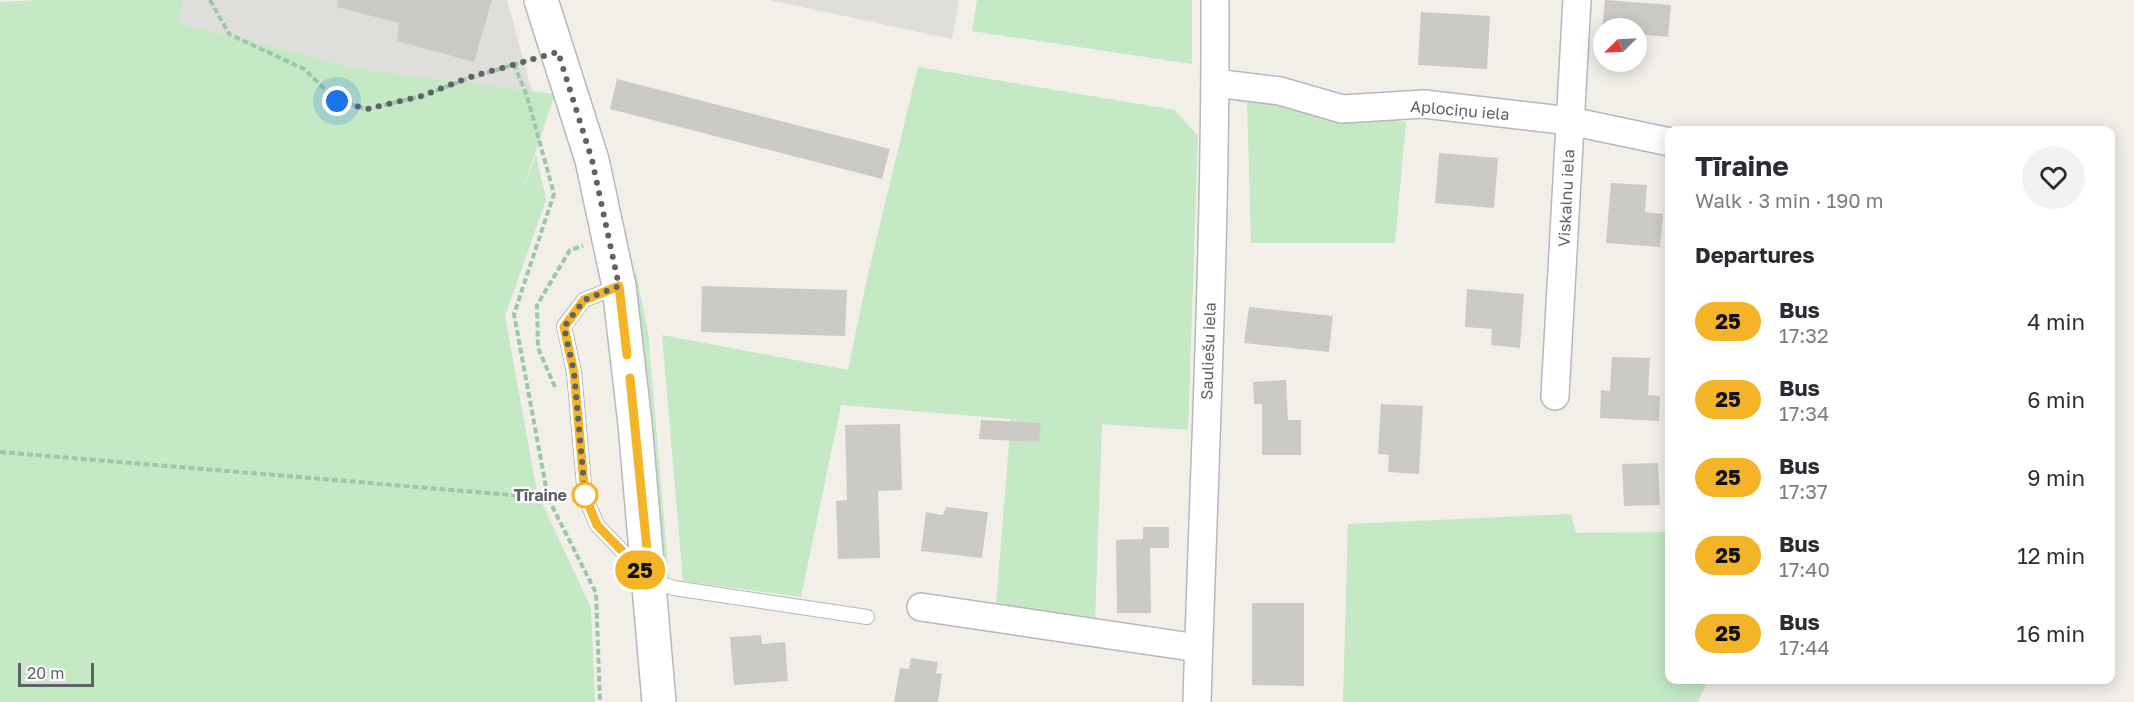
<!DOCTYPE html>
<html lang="en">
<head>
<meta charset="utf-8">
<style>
	body { margin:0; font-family:"Golos Text",sans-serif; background:#f2f2f3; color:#2b2b33; height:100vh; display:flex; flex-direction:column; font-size:22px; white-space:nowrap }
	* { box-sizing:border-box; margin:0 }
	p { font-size:20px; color:#7c7c81 }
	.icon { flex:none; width:33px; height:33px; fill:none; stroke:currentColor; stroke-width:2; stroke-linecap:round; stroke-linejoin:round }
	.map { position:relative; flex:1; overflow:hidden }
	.details { position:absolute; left:1665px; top:126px; width:450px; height:558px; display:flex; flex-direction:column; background:#fff; border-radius:12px; box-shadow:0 3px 15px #0003 }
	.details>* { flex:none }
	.badge { padding:0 12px; border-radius:20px; font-size:21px; line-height:39px }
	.needle { width:39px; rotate:246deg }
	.fabs { position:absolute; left:1593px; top:18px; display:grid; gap:12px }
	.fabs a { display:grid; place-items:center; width:54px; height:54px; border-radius:50%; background:#fff; box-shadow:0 3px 15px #0003; font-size:30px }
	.scale { position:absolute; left:18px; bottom:15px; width:76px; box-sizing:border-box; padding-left:6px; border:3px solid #5f6368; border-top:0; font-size:16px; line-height:21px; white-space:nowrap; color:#5f6368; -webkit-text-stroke:4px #fff; paint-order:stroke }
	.you { position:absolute; width:30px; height:30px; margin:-15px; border:4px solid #fff; border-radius:50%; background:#1a73e8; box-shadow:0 0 0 9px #1a73e833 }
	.map>.badge { position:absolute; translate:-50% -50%; box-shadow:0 0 0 3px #fff }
	h2 { padding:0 30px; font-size:22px; line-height:54px }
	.round { display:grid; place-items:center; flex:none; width:63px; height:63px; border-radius:32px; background:#f2f2f3 }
	.summary { display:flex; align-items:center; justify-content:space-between; height:102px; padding:0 30px }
	h1 { font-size:28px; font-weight:700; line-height:45px }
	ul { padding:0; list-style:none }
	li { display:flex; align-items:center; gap:18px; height:78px; padding:0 30px }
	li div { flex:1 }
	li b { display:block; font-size:22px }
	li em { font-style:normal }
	li .badge { min-width:66px; font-weight:700; text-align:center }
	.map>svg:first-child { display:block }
	.industrial { fill:#e0deda }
	.green { fill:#c5e8c5 }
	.building { fill:#cccac5 }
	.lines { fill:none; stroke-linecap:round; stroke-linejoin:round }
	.service-casing { stroke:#b5b8bc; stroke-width:16 }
	.minor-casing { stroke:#b5b8bc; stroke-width:30 }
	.tertiary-casing { stroke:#b5b8bc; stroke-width:36 }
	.path { stroke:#9cc7a9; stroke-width:4; stroke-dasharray:6 3; stroke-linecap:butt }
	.service { stroke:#fff; stroke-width:14 }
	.minor { stroke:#fff; stroke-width:27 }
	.tertiary { stroke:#fff; stroke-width:33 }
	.line-casing { stroke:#fff; stroke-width:14 }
	.line { stroke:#f4b427; stroke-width:9 }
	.walk { stroke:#5f6368; stroke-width:6; stroke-dasharray:0 10.8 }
	.stop-dot { fill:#fff; stroke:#f4b427; stroke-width:3 }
	.labels { text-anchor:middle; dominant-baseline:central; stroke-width:4.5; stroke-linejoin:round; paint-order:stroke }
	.street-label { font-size:16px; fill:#5f6368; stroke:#fff }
	.stop-label { font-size:16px; font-weight:bold; fill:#5f6368; stroke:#fff; text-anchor:end }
</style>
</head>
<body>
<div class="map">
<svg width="2134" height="702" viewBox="0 0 2134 702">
	<rect width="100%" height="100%" fill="#f1efe8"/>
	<!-- industrial -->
	<g class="industrial">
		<path d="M 183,0 L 507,0 L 532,91 L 359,69 L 177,23 Z"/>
		<path d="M 769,0 L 959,0 L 952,39 Z"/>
	</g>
	<!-- green -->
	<g class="green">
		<path d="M 38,0 L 183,0 L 178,23 L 359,69 L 555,94 L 521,195 L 536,155 L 546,200 L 505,316 L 537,492 L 591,608 L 595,702 L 0,702 L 0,2 Z"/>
		<path d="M 977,0 L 1192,0 L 1192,64 L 972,31 Z"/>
		<path d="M 918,67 L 1175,110 L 1198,136 L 1188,430 L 1102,424 L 1095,622 L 996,604 L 1011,419 L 841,405 L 801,597 L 683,581 L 662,335 L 848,370 L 867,278 Z"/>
		<path d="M 1247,102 L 1406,122 L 1395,243 L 1251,243 Z"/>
		<path d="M 636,272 L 648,332 L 669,579 L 662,572 L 641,332 L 632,277 Z"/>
		<path d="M 1571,514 L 1576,533 L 1669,532 L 1670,680 L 1708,680 L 1698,702 L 1343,702 L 1348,524 Z"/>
	</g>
	<!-- building -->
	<g class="building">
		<path d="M 338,0 L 492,0 L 474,62 L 397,41 L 399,23 L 337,7 Z"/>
		<path d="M 1605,0 L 1671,5 L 1668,37 L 1636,34 L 1636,28 L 1604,28 L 1602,31 Z"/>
		<path d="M 1421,12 L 1490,16 L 1487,69 L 1418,65 Z"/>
		<path d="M 617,79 L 890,149 L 882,179 L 610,109 Z"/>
		<path d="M 1439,153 L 1498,158 L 1494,208 L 1435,203 Z"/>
		<path d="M 1611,183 L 1647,185 L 1645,212 L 1663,214 L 1660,247 L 1606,243 Z"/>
		<path d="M 702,286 L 847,290 L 845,336 L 701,332 Z"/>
		<path d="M 1467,289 L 1524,294 L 1520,348 L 1491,345 L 1492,329 L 1465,327 Z"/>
		<path d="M 1249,307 L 1333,316 L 1329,352 L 1244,343 Z"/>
		<path d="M 1612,357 L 1650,358 L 1648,395 L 1660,396 L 1659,421 L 1600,418 L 1601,390 L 1610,391 Z"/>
		<path d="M 1286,380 L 1288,420 L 1301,420 L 1301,455 L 1262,455 L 1262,404 L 1254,404 L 1253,382 Z"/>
		<path d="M 1381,404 L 1423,406 L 1419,474 L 1388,472 L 1389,455 L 1378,454 Z"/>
		<path d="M 981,420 L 1041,423 L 1039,442 L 979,439 Z"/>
		<path d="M 900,424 L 902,490 L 878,491 L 880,558 L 838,559 L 836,501 L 847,500 L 845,425 Z"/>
		<path d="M 1658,463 L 1660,505 L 1624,506 L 1622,464 Z"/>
		<path d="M 946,507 L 988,512 L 982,558 L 921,551 L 926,512 L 943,515 Z"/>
		<path d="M 1143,527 L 1169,527 L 1169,548 L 1150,548 L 1151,613 L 1117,613 L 1116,540 L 1143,539 Z"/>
		<path d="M 1252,603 L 1304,603 L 1304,686 L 1252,685 Z"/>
		<path d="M 761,635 L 762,644 L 785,642 L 788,681 L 734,685 L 730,637 Z"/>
		<path d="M 911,658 L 938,662 L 936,673 L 942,674 L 938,702 L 894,702 L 900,668 L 909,669 Z"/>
	</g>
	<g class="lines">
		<!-- service casing -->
		<g class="service-casing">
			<path id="service" d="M 619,286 L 584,300 L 564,326 L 574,372 L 585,496 L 597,525 L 650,580 L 674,588 L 867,617"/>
		</g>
		<!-- minor casing -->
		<g class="minor-casing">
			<g id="minor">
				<path d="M 1215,83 L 1280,91 L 1342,109 L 1424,104 L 1570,121 L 1670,142"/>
				<path d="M 1555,396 L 1577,0"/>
				<path d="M 921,607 L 1198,648"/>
				<path d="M 1197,702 C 1204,468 1216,234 1215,0"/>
			</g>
		</g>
		<!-- tertiary casing -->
		<g class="tertiary-casing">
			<path id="tertiary" d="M 541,0 L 592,160 L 619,286 L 635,424 L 659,702"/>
		</g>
		<!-- path -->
		<g class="path">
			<path d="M 210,0 L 229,34 L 304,69 L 337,101 L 367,109 L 422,96 L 467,79 L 532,59"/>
			<path d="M 514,64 L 527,96 L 554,194 L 514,314 L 548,498 L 596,593 L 600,702"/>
			<path d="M 555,387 L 538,348 L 537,305 L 570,250 L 583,246"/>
			<path d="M 0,452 L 548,498"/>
		</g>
		<!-- service -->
		<use href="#service" class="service"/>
		<!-- minor -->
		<use href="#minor" class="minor"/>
		<!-- tertiary -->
		<use href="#tertiary" class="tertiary"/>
	</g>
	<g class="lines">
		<!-- line casing -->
		<g class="line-casing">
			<path id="line" d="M 627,355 L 619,286 L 584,300 L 564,327 L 574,372 L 585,496 L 597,525 L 650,580 L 630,378"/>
		</g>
		<!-- line -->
		<use href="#line" class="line"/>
		<!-- walk -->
		<path class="walk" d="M 337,101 L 367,109 L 422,96 L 467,78 L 558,52 L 592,160 L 619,286 L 584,300 L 564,327 L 574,372 L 585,495"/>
	</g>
	<!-- markers -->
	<circle class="stop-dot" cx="585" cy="495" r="12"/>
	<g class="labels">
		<!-- street labels -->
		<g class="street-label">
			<text transform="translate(1460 110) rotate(5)">Aplociņu iela</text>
			<text transform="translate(1566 198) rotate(-87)">Viskalnu iela</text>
			<text transform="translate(1208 351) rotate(-88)">Sauliešu iela</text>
		</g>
		<!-- stop labels -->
		<g class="stop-label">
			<text x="567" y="495">Tīraine</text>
		</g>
	</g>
</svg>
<div class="fabs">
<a><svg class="needle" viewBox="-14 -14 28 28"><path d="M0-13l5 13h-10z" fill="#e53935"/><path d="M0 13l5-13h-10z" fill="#7c7c81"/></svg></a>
</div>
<div class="scale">20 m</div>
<div class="you" style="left:337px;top:101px"></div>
<b class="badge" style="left:640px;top:570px;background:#f4b427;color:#111">25</b>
<section class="details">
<div class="summary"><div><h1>Tīraine</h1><p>Walk · 3 min · 190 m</p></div><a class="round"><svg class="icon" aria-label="heart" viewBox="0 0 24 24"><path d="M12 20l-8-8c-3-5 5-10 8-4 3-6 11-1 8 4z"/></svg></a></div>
<h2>Departures</h2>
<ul>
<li><span class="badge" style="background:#f4b427;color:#111">25</span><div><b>Bus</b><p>17:32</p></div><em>4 min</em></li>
<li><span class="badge" style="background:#f4b427;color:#111">25</span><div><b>Bus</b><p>17:34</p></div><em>6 min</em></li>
<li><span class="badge" style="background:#f4b427;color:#111">25</span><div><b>Bus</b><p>17:37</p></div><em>9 min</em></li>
<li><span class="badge" style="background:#f4b427;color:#111">25</span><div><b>Bus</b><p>17:40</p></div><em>12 min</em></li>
<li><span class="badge" style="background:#f4b427;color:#111">25</span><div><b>Bus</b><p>17:44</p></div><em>16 min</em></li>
</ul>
</section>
</div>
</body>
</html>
